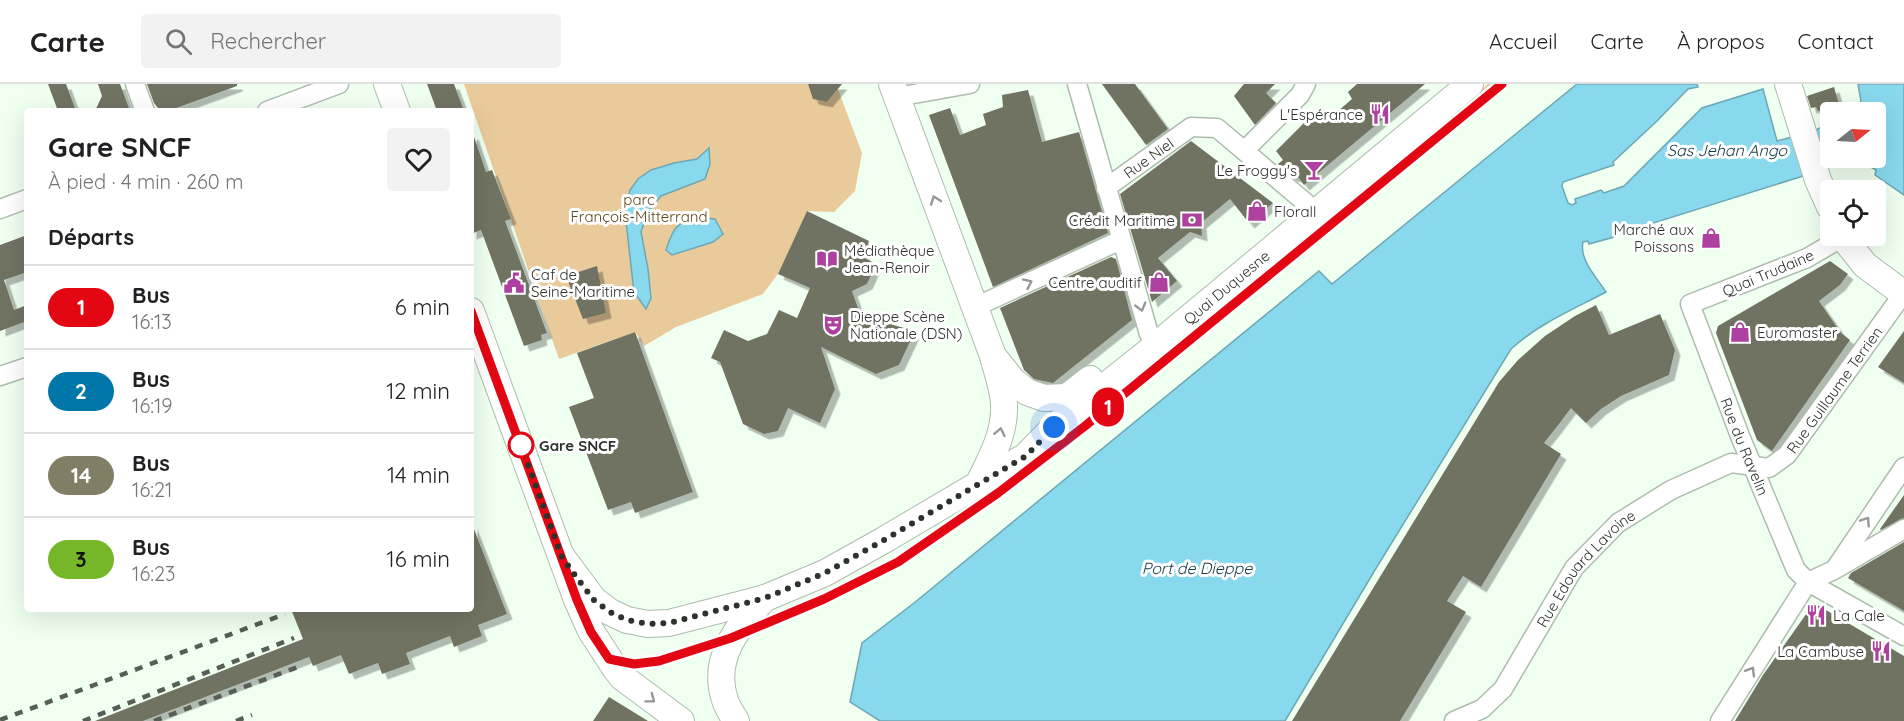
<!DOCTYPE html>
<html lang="fr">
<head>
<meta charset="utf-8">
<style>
	body { margin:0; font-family:Quicksand,sans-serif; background:#f2f2f2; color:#202124; height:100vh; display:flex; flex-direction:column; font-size:22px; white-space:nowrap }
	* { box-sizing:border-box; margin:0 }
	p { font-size:20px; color:#757577 }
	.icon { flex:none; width:33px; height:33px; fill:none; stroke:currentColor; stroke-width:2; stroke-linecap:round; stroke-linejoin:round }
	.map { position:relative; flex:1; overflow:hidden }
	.details { position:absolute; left:24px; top:24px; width:450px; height:504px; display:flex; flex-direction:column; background:#fff; border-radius:6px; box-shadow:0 6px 24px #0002 }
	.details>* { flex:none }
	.badge { padding:0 12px; border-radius:20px; font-size:21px; line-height:39px }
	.needle { width:39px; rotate:72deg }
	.buttons { position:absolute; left:1820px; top:18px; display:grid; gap:12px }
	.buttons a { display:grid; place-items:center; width:66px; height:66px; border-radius:6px; background:#fff; box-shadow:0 6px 24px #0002; font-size:30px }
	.you { position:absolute; width:30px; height:30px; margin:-15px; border:4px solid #fff; border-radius:50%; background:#1a73e8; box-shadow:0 0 0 9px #1a73e833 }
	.map>.badge { position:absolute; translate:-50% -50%; box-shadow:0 0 0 3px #fff }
	h2 { padding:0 24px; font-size:22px; line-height:54px }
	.round { display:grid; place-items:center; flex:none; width:63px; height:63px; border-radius:6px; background:#f2f2f2 }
	.summary { display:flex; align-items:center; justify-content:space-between; height:102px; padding:0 24px }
	h1 { font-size:28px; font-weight:700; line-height:45px }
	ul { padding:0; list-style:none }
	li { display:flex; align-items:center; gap:18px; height:84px; padding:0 24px; border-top:2px solid #e0e0e0 }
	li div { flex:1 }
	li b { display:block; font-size:22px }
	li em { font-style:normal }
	li .badge { min-width:66px; font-weight:700; text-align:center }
	header { display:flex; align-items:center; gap:36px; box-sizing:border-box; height:84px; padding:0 30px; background:#fff; border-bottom:2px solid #e0e0e0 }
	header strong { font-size:28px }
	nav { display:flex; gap:33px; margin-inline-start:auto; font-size:21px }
	.search { width:420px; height:54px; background:#f2f2f2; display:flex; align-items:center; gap:15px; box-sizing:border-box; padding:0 21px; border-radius:6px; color:#757577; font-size:22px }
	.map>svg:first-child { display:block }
	.green { fill:#e9ca9b }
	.water { fill:#89d9ee; stroke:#6da7b4; stroke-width:1.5 }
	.building { fill:#717362; filter:url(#shadow) }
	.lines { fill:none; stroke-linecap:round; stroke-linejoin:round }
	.street-casing { stroke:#aebcae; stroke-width:21 }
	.secondary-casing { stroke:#aebcae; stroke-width:28 }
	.street { stroke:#fff; stroke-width:18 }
	.secondary { stroke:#fff; stroke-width:26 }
	.rail { stroke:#565e56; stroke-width:4.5; stroke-dasharray:8 8; stroke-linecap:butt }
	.oneway { stroke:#969896 }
	.line-casing { stroke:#fff; stroke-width:14 }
	.line { stroke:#e30613; stroke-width:9 }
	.walk { stroke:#2c322c; stroke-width:6; stroke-dasharray:0 10.8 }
	.stop-dot { fill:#fff; stroke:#e30613; stroke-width:3 }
	.labels { text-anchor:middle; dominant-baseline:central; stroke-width:6; stroke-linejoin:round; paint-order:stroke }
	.poi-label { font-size:15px; fill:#2c322c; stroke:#fff; text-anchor:end }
	.street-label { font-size:15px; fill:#2c322c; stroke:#fff }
	.park-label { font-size:15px; fill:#60471c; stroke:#fff }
	.stop-label { font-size:15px; font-weight:bold; fill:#2c322c; stroke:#fff; text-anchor:start }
	.water-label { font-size:16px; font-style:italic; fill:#123842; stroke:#fff }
</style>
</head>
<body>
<header>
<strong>Carte</strong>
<div class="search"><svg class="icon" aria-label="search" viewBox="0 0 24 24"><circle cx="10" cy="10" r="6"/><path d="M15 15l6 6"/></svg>Rechercher</div>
<nav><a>Accueil</a><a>Carte</a><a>À propos</a><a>Contact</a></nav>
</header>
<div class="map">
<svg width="1904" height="637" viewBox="0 0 1904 637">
	<defs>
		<filter id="shadow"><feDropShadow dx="5.5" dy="5.5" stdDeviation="0" flood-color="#0004"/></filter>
	</defs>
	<rect width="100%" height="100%" fill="#effff0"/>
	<!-- green -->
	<g class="green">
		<path d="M 464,0 L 836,0 L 862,69 L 855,107 L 834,128 L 807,127 L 778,190 L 763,210 L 676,243 L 644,262 L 635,248 L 559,275 Z"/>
		<path d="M 1488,0 L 1495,0 L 1340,127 L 1338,124 Z"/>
	</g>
	<!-- water -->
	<g class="water">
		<path d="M 1577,0 L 1697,0 L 1698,3 L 1688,5 L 1657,37 L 1613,78 L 1614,81 L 1563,98 L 1562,102 L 1568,119 L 1572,121 L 1576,119 L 1575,115 L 1601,106 L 1604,109 L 1624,102 L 1702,24 L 1763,5 L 1777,57 L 1814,47 L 1830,39 L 1830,74 L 1875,74 L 1875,28 L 1855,28 L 1861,17 L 1858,0 L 1904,0 L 1904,111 L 1875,91 L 1876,86 L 1859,76 L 1807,89 L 1800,93 L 1615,151 L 1614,153 L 1589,160 L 1588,157 L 1583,158 C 1579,176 1597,194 1606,208 C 1574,225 1538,240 1511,265 L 1375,486 L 1285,637 L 880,637 L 850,618 L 862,559 L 914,519 L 1319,187 L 1332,200 Z"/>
		<path d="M 709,64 L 710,80 L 705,95 L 661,112 L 648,128 L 641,148 L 648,185 L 651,214 L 646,225 L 634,208 L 625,129 L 630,106 L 638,95 L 651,86 L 674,79 L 697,75 Z"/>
		<path d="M 700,133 L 715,135 L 723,150 L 713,158 L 672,171 L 666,166 C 673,144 677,137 700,133 Z"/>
	</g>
	<!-- building -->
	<g class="building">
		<path d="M 48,0 L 66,0 L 76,27 L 58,27 Z"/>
		<path d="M 98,0 L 120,0 L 130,27 L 95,27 L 102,12 Z"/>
		<path d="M 147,0 L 237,0 L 237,2 L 168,27 L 163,27 L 158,24 L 154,19 Z"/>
		<path d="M 427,0 L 454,0 L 464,27 L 437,27 Z"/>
		<path d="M 808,0 L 842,0 L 827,18 L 813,15 Z"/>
		<path d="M 1102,0 L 1135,0 L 1168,45 L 1146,61 Z"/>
		<path d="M 1244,0 L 1275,0 L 1266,9 L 1276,19 L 1255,41 L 1234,12 Z"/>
		<path d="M 1357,0 L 1425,0 L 1304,101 L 1298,93 L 1291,92 L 1278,80 L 1283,76 L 1276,67 L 1312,31 L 1320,40 L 1330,32 L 1331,33 L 1352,15 L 1348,8 Z"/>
		<path d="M 1834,3 L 1839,20 L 1837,25 L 1832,27 L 1823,26 L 1818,27 L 1816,23 L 1811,24 L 1807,12 Z"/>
		<path d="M 1028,6 L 1042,58 L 1079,48 L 1108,149 L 993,203 L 929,31 L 950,24 L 960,51 L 986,41 L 983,30 L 1003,23 L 1002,11 Z"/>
		<path d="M 473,50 L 486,88 L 492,86 L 511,135 L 505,137 L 547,249 L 541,251 L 542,256 L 524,262 L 481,146 L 471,150 L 471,51 Z"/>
		<path d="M 1191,57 L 1273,119 L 1249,139 L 1230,115 L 1201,139 L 1202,152 L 1190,148 L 1158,174 L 1177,197 L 1152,218 L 1120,110 Z"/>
		<path d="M 807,127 L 869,157 L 863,173 L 876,180 L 867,200 L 852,207 L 859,227 L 879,237 L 915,247 L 899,281 L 876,290 L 821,263 L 835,305 L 820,339 L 788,324 L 778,347 L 764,350 L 743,340 L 720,278 L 711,274 L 724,246 L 748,257 L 767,250 L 779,226 L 797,234 L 810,204 L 778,190 Z"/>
		<path d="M 27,151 L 27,188 L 4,196 L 14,226 L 27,221 L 27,237 L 0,247 L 0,161 Z"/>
		<path d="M 1111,173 L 1116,175 L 1132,236 L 1053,299 L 1034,295 L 1024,286 L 1000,224 Z"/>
		<path d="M 1830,177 L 1848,190 L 1840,201 L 1819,217 L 1841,249 L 1850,256 L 1772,367 L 1757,356 L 1716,249 L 1718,242 Z"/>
		<path d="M 597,182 L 606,229 L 583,235 L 566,192 Z"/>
		<path d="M 1596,221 L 1609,251 L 1660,230 L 1675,266 L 1669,291 L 1621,312 L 1601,325 L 1586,339 L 1571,324 L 1559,340 L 1544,359 L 1561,370 L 1481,503 L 1463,492 L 1447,517 L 1466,528 L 1400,637 L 1292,637 L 1499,298 L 1518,276 L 1545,252 L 1575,232 Z"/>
		<path d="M 1904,247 L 1904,299 L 1878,283 Z"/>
		<path d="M 635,248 L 693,408 L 635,429 L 631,418 L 608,426 L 569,323 L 594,314 L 577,269 Z"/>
		<path d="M 1904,411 L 1904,434 L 1881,446 L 1880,445 Z"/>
		<path d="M 472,440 L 507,530 L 478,541 L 482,552 L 454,563 L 450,552 L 406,569 L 410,580 L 382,590 L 378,579 L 349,590 L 341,571 L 313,582 L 309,573 L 143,637 L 95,637 L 303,555 L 291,525 L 471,525 Z"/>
		<path d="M 1904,458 L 1904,527 L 1848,494 L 1851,489 Z"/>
		<path d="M 1814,519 L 1904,572 L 1904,637 L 1735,637 L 1763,591 Z"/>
		<path d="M 609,613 L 648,637 L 593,637 Z"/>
	</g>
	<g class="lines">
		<!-- street casing -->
		<g class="street-casing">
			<g id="street">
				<path d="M 135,0 L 145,27"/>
				<path d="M 1077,0 L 1149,250"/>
				<path d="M 897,13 L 970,0"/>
				<path d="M 267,27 L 339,0"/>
				<path d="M 1244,67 L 1300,11 L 1306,0"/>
				<path id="s1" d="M 1106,104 L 1191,43 L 1217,44 L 1306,119"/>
				<path d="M 0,125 L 27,115"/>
				<path id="s2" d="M 1843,153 L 1807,174 L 1690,220 L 1740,352 L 1796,486 L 1808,498 L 1904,552"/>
				<path d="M 975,223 L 1121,156"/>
				<path d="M 0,292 L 27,283"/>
				<path d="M 1837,482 L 1904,383"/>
				<path id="s3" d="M 1454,637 L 1482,625 L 1503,605 L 1574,484 L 1618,439 L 1671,406 L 1731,379 L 1769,384 L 1787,371 L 1903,210"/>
				<path d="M 1720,637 L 1808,498 L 1834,486 L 1904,445"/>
			</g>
		</g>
		<!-- secondary casing -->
		<g class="secondary-casing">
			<g id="secondary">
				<path d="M 387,0 L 397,27"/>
				<path d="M 892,0 L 993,272 C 997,288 1004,306 1004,322 C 1005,351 990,376 978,401"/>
				<path d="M 1788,0 L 1818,96 L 1830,123"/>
				<path d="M 1842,152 L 1865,181 L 1904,210"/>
				<path d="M 471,227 L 577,516 L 591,547 L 615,584 L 622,593 L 681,637"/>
				<path d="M 993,272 L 1013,297 L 1027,308 L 1044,314 L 1067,313 L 1090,295"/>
				<path id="s4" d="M 562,473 L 594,516 L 610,528 L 627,536 L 648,540 L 669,539 L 765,514 L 825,489 L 884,456 L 1026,372 L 1054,343 L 1147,269 L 1470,0"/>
				<path d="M 736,637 C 732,630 727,623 725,616 C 711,575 738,541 765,514"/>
			</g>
		</g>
		<!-- street -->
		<use href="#street" class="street"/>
		<!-- secondary -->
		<use href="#secondary" class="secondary"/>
		<!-- rail -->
		<g class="rail">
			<path d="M 0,636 L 285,530"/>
			<path d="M 83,637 L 294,554"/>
			<path d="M 154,637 L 303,581"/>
			<path d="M 236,637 L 252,631"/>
		</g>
	</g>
	<!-- one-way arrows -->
	<defs><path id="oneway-chevron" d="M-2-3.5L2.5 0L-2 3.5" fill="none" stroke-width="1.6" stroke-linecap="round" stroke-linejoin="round" transform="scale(1.5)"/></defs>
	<g class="oneway">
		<use href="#oneway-chevron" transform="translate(935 116) rotate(-110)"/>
		<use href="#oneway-chevron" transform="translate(1028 199) rotate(-25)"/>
		<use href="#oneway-chevron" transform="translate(1141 223) rotate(74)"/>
		<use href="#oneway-chevron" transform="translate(1000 348) rotate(-78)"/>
		<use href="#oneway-chevron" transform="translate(1866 437) rotate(-56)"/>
		<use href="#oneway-chevron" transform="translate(1751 587) rotate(-58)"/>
		<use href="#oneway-chevron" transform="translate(651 615) rotate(37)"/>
	</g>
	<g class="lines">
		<!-- line casing -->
		<g class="line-casing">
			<path id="line" d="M 471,227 L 577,516 L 591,548 L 609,575 L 634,580 L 659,577 L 731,554 L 824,515 L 898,478 L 998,409 L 1085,342 L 1502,0"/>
		</g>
		<!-- line -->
		<use href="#line" class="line"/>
		<!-- walk -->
		<path class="walk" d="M 521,361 L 562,473 L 577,494 L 594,516 L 610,528 L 627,536 L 648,540 L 669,539 L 765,514 L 825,489 L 884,456 L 1026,372 L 1054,343"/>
	</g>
	<!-- icons -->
	<defs>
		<g id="restaurant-bare" transform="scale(1.62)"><path d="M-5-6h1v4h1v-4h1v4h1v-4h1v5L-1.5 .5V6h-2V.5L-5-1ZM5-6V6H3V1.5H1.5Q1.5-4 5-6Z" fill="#ae41a0" stroke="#fff" stroke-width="2.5" paint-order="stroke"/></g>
		<g id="bar-bare" transform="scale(1.62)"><path d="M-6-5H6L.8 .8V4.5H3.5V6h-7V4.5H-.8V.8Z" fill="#ae41a0" stroke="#fff" stroke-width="2.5" paint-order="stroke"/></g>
		<g id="shop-bare" transform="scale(1.62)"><path d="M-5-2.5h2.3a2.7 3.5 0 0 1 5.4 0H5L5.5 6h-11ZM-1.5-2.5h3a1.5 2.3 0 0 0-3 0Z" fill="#ae41a0" stroke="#fff" stroke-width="2.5" paint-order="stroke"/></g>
		<g id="bank-bare" transform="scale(1.62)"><path d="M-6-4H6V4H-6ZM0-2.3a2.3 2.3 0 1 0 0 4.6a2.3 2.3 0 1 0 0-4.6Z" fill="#ae41a0" stroke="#fff" stroke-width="2.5" paint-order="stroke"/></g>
		<g id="library-bare" transform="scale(1.62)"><path d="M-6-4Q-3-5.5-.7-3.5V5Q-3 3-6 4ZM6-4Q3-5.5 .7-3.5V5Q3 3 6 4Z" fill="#ae41a0" stroke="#fff" stroke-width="2.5" paint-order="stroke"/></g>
		<g id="civic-bare" transform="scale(1.62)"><path d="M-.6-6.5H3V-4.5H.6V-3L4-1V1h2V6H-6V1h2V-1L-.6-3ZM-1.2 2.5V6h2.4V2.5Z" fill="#ae41a0" stroke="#fff" stroke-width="2.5" paint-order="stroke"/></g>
		<g id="theatre-bare" transform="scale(1.62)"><path d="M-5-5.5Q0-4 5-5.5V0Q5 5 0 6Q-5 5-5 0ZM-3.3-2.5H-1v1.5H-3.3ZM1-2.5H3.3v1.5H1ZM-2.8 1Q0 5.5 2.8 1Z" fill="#ae41a0" stroke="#fff" stroke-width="2.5" paint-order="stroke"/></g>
	</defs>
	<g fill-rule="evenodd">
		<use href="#restaurant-bare" x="1380" y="30"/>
		<use href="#bar-bare" x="1314" y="86"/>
		<use href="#shop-bare" x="1257" y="127"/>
		<use href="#bank-bare" x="1192" y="136"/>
		<use href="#shop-bare" x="1711" y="154"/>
		<use href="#library-bare" x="827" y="175"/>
		<use href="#shop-bare" x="1159" y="198"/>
		<use href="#civic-bare" x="514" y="199"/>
		<use href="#theatre-bare" x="833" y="241"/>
		<use href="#shop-bare" x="1740" y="248"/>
		<use href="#restaurant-bare" x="1816" y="531"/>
		<use href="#restaurant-bare" x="1881" y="567"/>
	</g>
	<!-- markers -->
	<circle class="stop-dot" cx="521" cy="361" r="12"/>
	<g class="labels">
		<!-- poi labels -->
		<g class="poi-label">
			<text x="1363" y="30">L'Espérance</text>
			<text x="1297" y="86">Le Froggy's</text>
			<text x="1274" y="127" text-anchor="start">Florall</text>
			<text x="1175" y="136">Crédit Maritime</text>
			<text x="1694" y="145">Marché aux<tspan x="1694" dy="17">Poissons</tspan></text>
			<text x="844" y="166" text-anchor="start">Médiathèque<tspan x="844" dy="17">Jean-Renoir</tspan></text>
			<text x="531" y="190" text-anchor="start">Caf de<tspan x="531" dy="17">Seine-Maritime</tspan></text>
			<text x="1142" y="198">Centre auditif</text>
			<text x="850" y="232" text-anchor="start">Dieppe Scène<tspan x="850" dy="17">Nationale (DSN)</tspan></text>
			<text x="1757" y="248" text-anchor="start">Euromaster</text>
			<text x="1833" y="531" text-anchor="start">La Cale</text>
			<text x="1864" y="567">La Cambuse</text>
		</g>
		<!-- street labels -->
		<g class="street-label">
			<text stroke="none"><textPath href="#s1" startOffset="52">Rue Niel</textPath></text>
			<text transform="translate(1768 189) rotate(-23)">Quai Trudaine</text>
			<text stroke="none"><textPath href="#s4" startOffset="794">Quai Duquesne</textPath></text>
			<text stroke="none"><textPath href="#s3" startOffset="532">Rue Guillaume Terrien</textPath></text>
			<text stroke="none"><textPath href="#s2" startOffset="320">Rue du Ravelin</textPath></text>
			<text stroke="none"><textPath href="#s3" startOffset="207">Rue Edouard Lavoine</textPath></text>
		</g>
		<!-- park labels -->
		<g class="park-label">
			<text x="639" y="115">parc<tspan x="639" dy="17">François-Mitterrand</tspan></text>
		</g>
		<!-- stop labels -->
		<g class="stop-label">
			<text x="539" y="361">Gare SNCF</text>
		</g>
		<!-- water labels -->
		<g class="water-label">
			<text x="1727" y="66">Sas Jehan Ango</text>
			<text x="1197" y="484">Port de Dieppe</text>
		</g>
	</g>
</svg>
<div class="buttons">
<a><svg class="needle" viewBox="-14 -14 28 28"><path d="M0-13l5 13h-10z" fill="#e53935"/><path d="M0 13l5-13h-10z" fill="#757577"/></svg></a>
<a><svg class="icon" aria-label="locate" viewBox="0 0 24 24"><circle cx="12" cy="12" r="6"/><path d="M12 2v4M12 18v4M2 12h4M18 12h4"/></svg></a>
</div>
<div class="you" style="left:1054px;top:343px"></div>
<b class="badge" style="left:1108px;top:323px;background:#e30613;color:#fff">1</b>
<section class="details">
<div class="summary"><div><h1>Gare SNCF</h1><p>À pied · 4 min · 260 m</p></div><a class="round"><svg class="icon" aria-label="heart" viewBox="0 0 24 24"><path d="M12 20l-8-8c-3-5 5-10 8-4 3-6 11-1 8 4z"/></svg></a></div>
<h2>Départs</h2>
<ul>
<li><span class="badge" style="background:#e30613;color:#fff">1</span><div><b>Bus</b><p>16:13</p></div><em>6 min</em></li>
<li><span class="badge" style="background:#0077a8;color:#fff">2</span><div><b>Bus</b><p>16:19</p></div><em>12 min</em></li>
<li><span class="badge" style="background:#807f65;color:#fff">14</span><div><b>Bus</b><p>16:21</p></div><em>14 min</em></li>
<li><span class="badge" style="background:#76b729;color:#111">3</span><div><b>Bus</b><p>16:23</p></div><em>16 min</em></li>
</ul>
</section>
</div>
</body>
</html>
